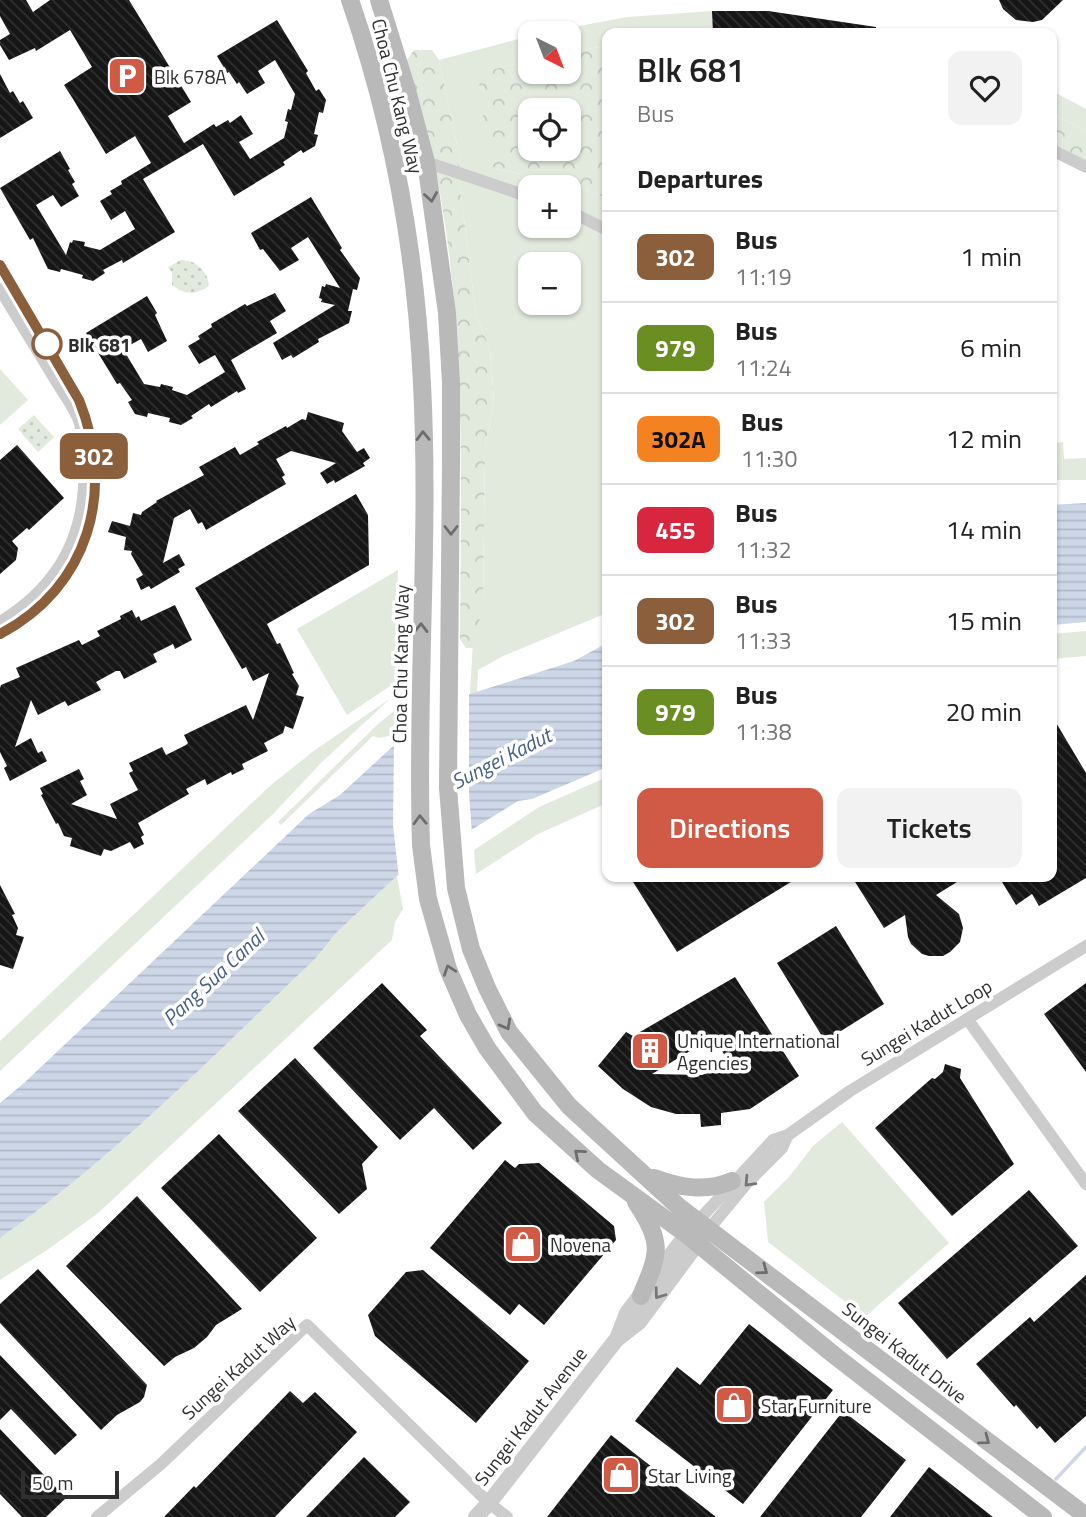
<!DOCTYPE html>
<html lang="en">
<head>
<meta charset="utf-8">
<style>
	body { margin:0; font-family:"Titillium Web",sans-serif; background:#f2f2f2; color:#222; height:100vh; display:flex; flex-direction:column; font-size:26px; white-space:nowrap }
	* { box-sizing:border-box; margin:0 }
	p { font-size:23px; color:#767676 }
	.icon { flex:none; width:38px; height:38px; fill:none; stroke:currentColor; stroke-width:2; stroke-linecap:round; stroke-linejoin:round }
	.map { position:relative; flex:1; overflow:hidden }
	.details { position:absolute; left:602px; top:28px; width:455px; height:854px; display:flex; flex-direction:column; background:#fff; border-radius:14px; box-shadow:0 2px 5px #0004 }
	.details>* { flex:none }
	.badge { padding:0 14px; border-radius:10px; font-size:24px; line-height:46px }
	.needle { width:46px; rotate:138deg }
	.tools { position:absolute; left:518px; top:21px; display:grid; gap:14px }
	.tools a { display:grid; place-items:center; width:63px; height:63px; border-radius:14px; background:#fff; box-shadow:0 2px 5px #0004; font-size:35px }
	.scale { position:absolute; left:21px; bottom:18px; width:98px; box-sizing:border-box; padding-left:7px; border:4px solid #2f2f2f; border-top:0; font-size:19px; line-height:24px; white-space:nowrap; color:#2f2f2f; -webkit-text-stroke:5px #fff; paint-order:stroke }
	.map>.badge { position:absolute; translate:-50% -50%; box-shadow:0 0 0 4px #fff }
	h2 { padding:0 35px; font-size:26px; line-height:63px }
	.round { display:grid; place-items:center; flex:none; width:74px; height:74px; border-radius:14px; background:#f2f2f2 }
	.headline { display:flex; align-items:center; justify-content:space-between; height:119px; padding:0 35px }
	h1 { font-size:33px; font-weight:600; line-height:52px }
	.button { display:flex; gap:14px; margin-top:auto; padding:14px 35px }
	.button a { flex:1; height:80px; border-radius:14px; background:#d05a46; color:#fff; font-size:28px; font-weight:600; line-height:80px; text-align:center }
	.button a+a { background:#f2f2f2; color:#222 }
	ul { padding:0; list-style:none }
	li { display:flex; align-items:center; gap:21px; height:91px; padding:0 35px; border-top:2px solid #e0e0e0 }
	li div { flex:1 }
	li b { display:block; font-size:26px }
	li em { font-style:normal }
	li .badge { min-width:77px; font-weight:700; text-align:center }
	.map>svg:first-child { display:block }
	.green { fill:#e2eade; fill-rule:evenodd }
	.forest { fill:url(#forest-crowns); fill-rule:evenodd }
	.park { fill:url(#park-dots) }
	.water { fill:url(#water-rules) }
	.pier { fill:#fff }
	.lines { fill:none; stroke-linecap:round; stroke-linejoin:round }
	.stream { stroke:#cdd7e8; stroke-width:3.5 }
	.building { fill:url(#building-back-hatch); fill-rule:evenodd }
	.minor { stroke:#ccc; stroke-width:12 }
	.tertiary { stroke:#ccc; stroke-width:16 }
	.secondary { stroke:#b9b9b9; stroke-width:18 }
	.oneway { stroke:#6d6d6d }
	.oneway2 { stroke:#767676 }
	.line-casing { stroke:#fff; stroke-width:16 }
	.line { stroke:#8b5e3c; stroke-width:10 }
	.stop-dot { fill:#fff; stroke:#8b5e3c; stroke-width:3.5 }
	.labels { text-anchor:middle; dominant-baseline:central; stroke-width:7; stroke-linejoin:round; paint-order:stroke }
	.poi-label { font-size:19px; fill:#2f2f2f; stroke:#fff; text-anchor:start }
	.street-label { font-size:19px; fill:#2f2f2f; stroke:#fff }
	.stop-label { font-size:19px; font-weight:bold; fill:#2f2f2f; stroke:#fff; text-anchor:start }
	.water-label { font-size:21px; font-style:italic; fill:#466087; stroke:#fff }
</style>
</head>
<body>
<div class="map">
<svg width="1086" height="1517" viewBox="0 0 1086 1517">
	<defs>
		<pattern id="forest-crowns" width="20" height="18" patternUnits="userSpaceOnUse" patternTransform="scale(1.75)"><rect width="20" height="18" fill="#e2eade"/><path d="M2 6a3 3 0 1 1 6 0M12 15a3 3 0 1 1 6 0" fill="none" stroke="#c2c9bf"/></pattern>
		<pattern id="park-dots" width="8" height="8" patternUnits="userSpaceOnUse" patternTransform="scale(1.75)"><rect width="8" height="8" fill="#e2eade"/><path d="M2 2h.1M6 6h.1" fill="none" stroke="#c2c9bf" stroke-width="1.8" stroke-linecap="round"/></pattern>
		<pattern id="water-rules" width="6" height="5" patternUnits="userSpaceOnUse" patternTransform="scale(1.75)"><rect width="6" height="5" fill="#cdd7e8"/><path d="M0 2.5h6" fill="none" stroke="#b0b9c7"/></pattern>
		<pattern id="building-back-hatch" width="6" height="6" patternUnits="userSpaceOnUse" patternTransform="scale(1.75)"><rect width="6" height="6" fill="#161616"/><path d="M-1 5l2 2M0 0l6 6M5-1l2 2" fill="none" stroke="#303030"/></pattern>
	</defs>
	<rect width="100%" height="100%" fill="#fff"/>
	<!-- green -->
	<g class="green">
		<path d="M 712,11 L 768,11 L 853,24 L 893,33 L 607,33 L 607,46 L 569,52 L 569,33 L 542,33 L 627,17 Z"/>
		<path d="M 530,36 L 530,61 L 486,71 L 489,165 L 497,169 L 568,184 L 607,198 L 607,613 L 503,656 L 478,670 L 477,692 L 470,694 L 473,641 L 483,605 L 485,450 L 494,401 L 490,349 L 476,315 L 460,187 L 459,154 L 439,60 ZM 530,187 L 569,187 L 569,226 L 530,226 ZM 530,264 L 569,264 L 569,303 L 530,303 Z"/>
		<path d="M 1052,91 L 1086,109 L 1086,130 L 1052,114 Z"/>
		<path d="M 0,369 L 28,400 L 0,425 Z"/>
		<path d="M 1063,442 L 1064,459 L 1086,458 L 1086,480 L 1052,480 L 1052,444 Z"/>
		<path d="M 398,570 L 396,682 L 347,715 L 297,629 Z"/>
		<path d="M 1086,631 L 1086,656 L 1052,659 L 1052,634 Z"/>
		<path d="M 391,698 L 322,762 L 272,815 L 0,1071 L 0,1041 L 272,784 L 315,750 Z"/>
		<path d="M 395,710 L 394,735 L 379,738 L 373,736 L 281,825 L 278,822 L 378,724 Z"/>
		<path d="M 607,777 L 607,803 L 538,834 L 476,874 L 474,850 L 539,807 Z"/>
		<path d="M 397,876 L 403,909 L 395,922 L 392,940 L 97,1214 L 47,1250 L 0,1280 L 0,1238 C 115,1157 213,1056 315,959 L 337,932 Z"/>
		<path d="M 842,1122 L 949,1243 L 865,1317 L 768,1242 L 764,1202 L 789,1177 L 813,1146 Z"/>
	</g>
	<!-- forest -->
	<g class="forest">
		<path d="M 607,46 L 607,198 L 568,184 L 497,169 L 489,165 L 479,85 L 486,71 L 530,61 L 530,72 L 569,72 L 569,52 ZM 530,110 L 569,110 L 569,149 L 530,149 Z"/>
		<path d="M 414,50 L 432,50 L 439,60 L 459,154 L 460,187 L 476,315 L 490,349 L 494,401 L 485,450 L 483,605 L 473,648 L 466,648 L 460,639 C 461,445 470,247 406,61 Z"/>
		<path d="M 1052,114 L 1086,130 L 1086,168 L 1052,155 Z"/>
	</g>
	<!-- park -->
	<g class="park">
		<path d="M 181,260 C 196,260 208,271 209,286 C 196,295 184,295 172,285 L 172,273 L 168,267 Z"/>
		<path d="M 34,415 L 54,437 L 38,452 L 18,429 Z"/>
	</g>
	<!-- water -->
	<g class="water">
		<path d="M 1086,503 L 1086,622 L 1052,625 L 1052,505 Z"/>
		<path d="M 607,643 L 607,767 L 532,799 L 518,801 L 397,876 L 337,932 L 315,959 C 213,1056 115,1157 0,1238 L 0,1103 L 24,1083 L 309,814 L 340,795 L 391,748 L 470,694 L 574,661 Z"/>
	</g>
	<!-- pier -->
	<path class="pier" d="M 469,690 L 469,793 L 472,834 L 399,879 L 393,825 L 394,741 Z"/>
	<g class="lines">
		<!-- stream -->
		<path class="stream" d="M 1056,1479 L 1086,1447"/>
	</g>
	<!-- building -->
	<g class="building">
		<path d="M 0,0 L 26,0 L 33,12 L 50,0 L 129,0 L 191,102 L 168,116 L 184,143 L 214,124 L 216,127 L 228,120 L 230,123 L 241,115 L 253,134 L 239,142 L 250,159 L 284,138 L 288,122 L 285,121 L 288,109 L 291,110 L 295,94 L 275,60 L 258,71 L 265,83 L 247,94 L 239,82 L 237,84 L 229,72 L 227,73 L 217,56 L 277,20 L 308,71 L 306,73 L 316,91 L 319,89 L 326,100 L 323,113 L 319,112 L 314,134 L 318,135 L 315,146 L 303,153 L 301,150 L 283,162 L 285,165 L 234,196 L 203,144 L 143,179 L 175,232 L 123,263 L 122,260 L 103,270 L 105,273 L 93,281 L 82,278 L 83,275 L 61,269 L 60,272 L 48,269 L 33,238 L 30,240 L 0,188 L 60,151 L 70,169 L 68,170 L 75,182 L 72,184 L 79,196 L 61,207 L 53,195 L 36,205 L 66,255 L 70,242 L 72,243 L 73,240 L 85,242 L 84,246 L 100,250 L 135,229 L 125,211 L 111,220 L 100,201 L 112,194 L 110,191 L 122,184 L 121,181 L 151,163 L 135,136 L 106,154 L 73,99 L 64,85 L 92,67 L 70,30 L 36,51 L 35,48 L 9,60 L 0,45 L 0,40 L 10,34 L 0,16 Z"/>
		<path d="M 999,0 L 1063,0 L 1042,20 L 1033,22 L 1016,20 L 1003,9 Z"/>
		<path d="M 712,11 L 768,11 L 876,27 L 876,33 L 713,33 Z"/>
		<path d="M 0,74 L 10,93 L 13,91 L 20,103 L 23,101 L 33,118 L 0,138 Z"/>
		<path d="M 311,197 L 342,248 L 340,250 L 360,278 L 357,290 L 353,289 L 348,311 L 352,311 L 349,323 L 318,339 L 319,342 L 293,358 L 291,355 L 282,360 L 273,343 L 335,305 L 321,302 L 322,299 L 319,298 L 322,286 L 325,287 L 326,284 L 340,288 L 308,237 L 291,248 L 299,260 L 280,271 L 263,249 L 260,250 L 251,233 Z"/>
		<path d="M 275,293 L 286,311 L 270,321 L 277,333 L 231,360 L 246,389 L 238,393 L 237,391 L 211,407 L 209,404 L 191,416 L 193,418 L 181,425 L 169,422 L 170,418 L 148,413 L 147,417 L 135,414 L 128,402 L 132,400 L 120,383 L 117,384 L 86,333 L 147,296 L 157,313 L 155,315 L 167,341 L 148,352 L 141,339 L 123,349 L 144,384 L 160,387 L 161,384 L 173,387 L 172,390 L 187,395 L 225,372 L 215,355 L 199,364 L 188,346 L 200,339 L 198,336 L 212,327 L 211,324 L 245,304 L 247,306 Z"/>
		<path d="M 308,412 L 344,423 L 342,431 L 357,452 L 364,448 L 370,458 L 363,463 L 365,466 L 335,483 L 334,480 L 327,484 L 320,473 L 336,463 L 291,451 L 276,459 L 285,475 L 282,477 L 286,484 L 265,496 L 206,530 L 202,522 L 198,524 L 190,509 L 174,518 L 163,563 L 179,554 L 185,565 L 178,569 L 180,572 L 151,589 L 149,586 L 141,590 L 136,579 L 143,575 L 131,554 L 132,551 L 124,550 L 126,537 L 108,532 L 112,521 L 130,526 L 133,513 L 141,515 L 142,512 L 157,502 L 156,501 L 204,475 L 199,467 L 235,447 L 240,455 L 259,444 L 257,442 L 286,426 L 287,428 L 302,419 L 306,420 Z"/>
		<path d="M 17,445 L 64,498 L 29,530 L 27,528 L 12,541 L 18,548 L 16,560 L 0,574 L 0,460 Z"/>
		<path d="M 356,494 L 368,515 L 369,565 L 267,624 L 277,644 L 280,643 L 294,673 L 292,674 L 299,686 L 296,695 L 304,697 L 293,729 L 285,726 L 283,733 L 264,743 L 268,751 L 242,764 L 244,769 L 232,775 L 231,772 L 207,785 L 205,779 L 186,789 L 189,794 L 138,823 L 144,835 L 141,837 L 144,844 L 134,849 L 130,842 L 111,851 L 104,849 L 101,856 L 70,846 L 72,838 L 64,836 L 58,823 L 56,824 L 41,795 L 43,794 L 40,788 L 79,769 L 84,779 L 80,781 L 87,795 L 71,804 L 117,819 L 110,804 L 138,790 L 129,773 L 133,771 L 129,763 L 162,747 L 166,755 L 186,745 L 188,743 L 184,735 L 246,705 L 253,720 L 269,673 L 253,681 L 246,667 L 242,669 L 195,588 Z"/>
		<path d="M 175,605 L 192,640 L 175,649 L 173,644 L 153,654 L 157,662 L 124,679 L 120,671 L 116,671 L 96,682 L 101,690 L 68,706 L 65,701 L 38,715 L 31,700 L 15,747 L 31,738 L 38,753 L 42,751 L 47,761 L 10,781 L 4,768 L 7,766 L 0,752 L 0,688 L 1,685 L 20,677 L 16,668 L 79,640 L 82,645 L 100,636 L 97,631 L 121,619 L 120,616 L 132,610 L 136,618 L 139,616 L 141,621 Z"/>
		<path d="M 1052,716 L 1086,773 L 1086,878 L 1039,906 L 1032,894 L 1016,905 L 999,877 L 1052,877 Z"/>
		<path d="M 630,877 L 799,877 L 677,952 Z"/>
		<path d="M 852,877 L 965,877 L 936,895 L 959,914 L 963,928 L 960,942 L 950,952 L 943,956 L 929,956 L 922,954 L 911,944 L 908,937 L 905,915 L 884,928 Z"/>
		<path d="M 0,885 L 15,914 L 12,915 L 18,928 L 16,935 L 24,937 L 13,969 L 0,965 Z"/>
		<path d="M 836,926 L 884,1004 L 825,1041 L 777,963 Z"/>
		<path d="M 735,977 L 799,1076 L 780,1089 L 750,1109 L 721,1113 L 721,1125 L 701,1127 L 700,1114 L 676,1114 L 651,1107 L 623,1089 L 598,1066 L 626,1032 L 633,1036 ZM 713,1037 L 731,1065 L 702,1075 L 652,1074 Z"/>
		<path d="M 382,983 L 427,1030 L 420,1036 L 502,1123 L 473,1150 L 434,1108 L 400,1140 L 313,1048 Z"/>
		<path d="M 1086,983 L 1086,1072 L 1044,1014 Z"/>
		<path d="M 295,1058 L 378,1147 L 362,1164 L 367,1189 L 339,1214 L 238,1111 Z"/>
		<path d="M 945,1064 L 961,1069 L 960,1078 L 1014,1164 L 952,1216 L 875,1128 L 932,1078 L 935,1079 L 943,1072 Z"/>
		<path d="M 219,1134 L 317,1238 L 260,1292 L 161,1188 Z"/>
		<path d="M 505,1160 L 515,1168 L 519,1164 L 539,1163 L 614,1226 L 616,1240 L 544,1325 L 519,1304 L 510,1315 L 430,1248 Z"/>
		<path d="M 1029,1190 L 1078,1246 L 947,1359 L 898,1303 Z"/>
		<path d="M 137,1196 L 242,1309 L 216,1325 L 207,1337 L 194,1348 L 175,1357 L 164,1366 L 66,1266 Z"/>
		<path d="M 38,1269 L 147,1385 L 144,1397 L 140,1402 L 117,1415 L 101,1430 L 0,1323 L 0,1304 Z"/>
		<path d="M 423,1270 L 529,1361 L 476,1423 L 375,1336 L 368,1315 L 406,1272 Z"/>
		<path d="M 1086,1275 L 1086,1416 L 1055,1443 L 1040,1426 L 1037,1429 L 1016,1405 L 1014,1407 L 976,1364 L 1030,1317 L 1034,1322 Z"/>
		<path d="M 749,1324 L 833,1390 L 743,1504 L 635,1421 L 677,1367 L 700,1385 Z"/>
		<path d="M 0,1355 L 77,1435 L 55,1455 L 11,1409 L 0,1420 Z"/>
		<path d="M 290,1391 L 303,1403 L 315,1392 L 357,1432 L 275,1517 L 164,1517 L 194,1486 L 196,1488 Z"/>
		<path d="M 843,1411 L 906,1460 L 861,1517 L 760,1517 Z"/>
		<path d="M 0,1429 L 66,1498 L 46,1517 L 22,1517 L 0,1494 Z"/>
		<path d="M 611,1435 L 716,1517 L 547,1517 Z"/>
		<path d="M 364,1457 L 410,1502 L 395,1517 L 306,1517 Z"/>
		<path d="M 929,1467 L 993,1517 L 890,1517 Z"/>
	</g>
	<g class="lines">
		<!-- minor -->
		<g class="minor">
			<path d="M 1052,150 L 1086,167"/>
			<path d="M 426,162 L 530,197"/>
			<path d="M 569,211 L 607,230"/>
			<path d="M 0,265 L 79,400 C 116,491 89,587 0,634"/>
			<path d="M 0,289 C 19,320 37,350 56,381 C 64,394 75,408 80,423 C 83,436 84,452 84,466 C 87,534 58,587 0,622"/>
			<path d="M 968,1020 L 1086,1184"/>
			<path d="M 698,1221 L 773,1140 L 788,1135 L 850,1091 L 1086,946"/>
			<path d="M 709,1229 L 747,1183 L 782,1148 L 788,1135"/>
			<path d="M 97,1517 L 161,1464 L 307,1325 L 489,1503 L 507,1517"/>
		</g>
		<!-- tertiary -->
		<g class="tertiary">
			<path d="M 617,1339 L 627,1313 L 694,1225"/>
			<path d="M 476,1517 L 489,1503 L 616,1340 L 639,1322 L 705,1233"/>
		</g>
		<!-- secondary -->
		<g class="secondary">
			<path d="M 350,0 C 393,124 416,253 422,384 C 430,537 416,691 421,845 L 428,899 L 448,969 L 468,1015 L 487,1048 L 535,1113 L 598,1170 L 686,1234 L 834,1355 L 1043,1517"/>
			<path d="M 379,0 L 407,90 L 426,162 L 447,313 L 451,383 L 451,462 L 448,788 L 456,888 L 471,949 L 487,988 L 509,1032 L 569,1106 L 679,1207 L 1086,1516"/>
			<path d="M 654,1178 C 681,1188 706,1192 732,1181"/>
			<path d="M 636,1202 C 663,1244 660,1251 641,1296"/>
		</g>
	</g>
	<!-- one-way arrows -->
	<defs><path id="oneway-chevron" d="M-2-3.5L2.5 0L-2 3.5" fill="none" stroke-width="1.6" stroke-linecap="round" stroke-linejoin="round" transform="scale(1.75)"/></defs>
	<g class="oneway">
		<use href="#oneway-chevron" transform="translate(431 197) rotate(81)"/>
		<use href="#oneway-chevron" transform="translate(423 436) rotate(-91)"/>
		<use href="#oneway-chevron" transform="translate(451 530) rotate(90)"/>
		<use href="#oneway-chevron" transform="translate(421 628) rotate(-89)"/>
		<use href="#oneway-chevron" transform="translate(420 820) rotate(-92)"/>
		<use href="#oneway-chevron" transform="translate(449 970) rotate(-109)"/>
		<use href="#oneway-chevron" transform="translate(506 1025) rotate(61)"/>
		<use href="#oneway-chevron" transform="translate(579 1154) rotate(-140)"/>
		<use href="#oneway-chevron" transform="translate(763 1270) rotate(37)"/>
		<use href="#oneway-chevron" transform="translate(985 1440) rotate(37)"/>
	</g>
	<g class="oneway2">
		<use href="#oneway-chevron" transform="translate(749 1182) rotate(133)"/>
		<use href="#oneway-chevron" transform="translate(659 1294) rotate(126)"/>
	</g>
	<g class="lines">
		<!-- line casing -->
		<g class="line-casing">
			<path id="line" d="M 0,265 L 79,400 C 116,491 89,587 0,634"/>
		</g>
		<!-- line -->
		<use href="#line" class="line"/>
	</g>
	<!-- icons -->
	<defs>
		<g id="parking-square" transform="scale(2.0125)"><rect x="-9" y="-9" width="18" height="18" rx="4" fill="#d05a46" stroke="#fff"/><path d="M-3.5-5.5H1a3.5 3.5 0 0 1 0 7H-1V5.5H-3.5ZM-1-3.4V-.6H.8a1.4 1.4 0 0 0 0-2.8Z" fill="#fff"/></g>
		<g id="building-square" transform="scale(2.0125)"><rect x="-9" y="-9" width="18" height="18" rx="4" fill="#d05a46" stroke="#fff"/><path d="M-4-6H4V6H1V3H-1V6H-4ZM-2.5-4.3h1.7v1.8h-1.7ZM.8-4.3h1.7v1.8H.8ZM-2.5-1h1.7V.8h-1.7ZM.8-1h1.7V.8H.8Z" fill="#fff"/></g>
		<g id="shop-square" transform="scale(2.0125)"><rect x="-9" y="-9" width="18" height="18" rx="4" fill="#d05a46" stroke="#fff"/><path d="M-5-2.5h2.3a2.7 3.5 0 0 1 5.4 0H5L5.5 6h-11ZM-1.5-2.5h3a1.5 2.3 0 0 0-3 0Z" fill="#fff"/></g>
	</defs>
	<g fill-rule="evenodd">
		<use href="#parking-square" x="127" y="76"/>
		<use href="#building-square" x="650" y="1051"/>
		<use href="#shop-square" x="523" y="1244"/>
		<use href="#shop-square" x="734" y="1405"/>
		<use href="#shop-square" x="621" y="1475"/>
	</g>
	<!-- markers -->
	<circle class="stop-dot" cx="47" cy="344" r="14"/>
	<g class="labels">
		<!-- poi labels -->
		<g class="poi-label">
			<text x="154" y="76">Blk 678A</text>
			<text x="677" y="1040">Unique International<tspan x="677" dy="22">Agencies</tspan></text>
			<text x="550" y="1244">Novena</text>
			<text x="761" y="1405">Star Furniture</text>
			<text x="648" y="1475">Star Living</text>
		</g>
		<!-- street labels -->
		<g class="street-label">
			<text transform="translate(398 96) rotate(76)">Choa Chu Kang Way</text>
			<text transform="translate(400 664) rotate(-89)">Choa Chu Kang Way</text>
			<text transform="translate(926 1022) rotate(-31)">Sungei Kadut Loop</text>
			<text transform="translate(905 1352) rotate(38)">Sungei Kadut Drive</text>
			<text transform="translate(238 1367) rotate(-42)">Sungei Kadut Way</text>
			<text transform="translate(530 1416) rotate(-52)">Sungei Kadut Avenue</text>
		</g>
		<!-- stop labels -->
		<g class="stop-label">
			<text x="68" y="344">Blk 681</text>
		</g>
		<!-- water labels -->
		<g class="water-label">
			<text transform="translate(501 758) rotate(-27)">Sungei Kadut</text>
			<text transform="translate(213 977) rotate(-43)">Pang Sua Canal</text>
		</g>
	</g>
</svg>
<div class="tools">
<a><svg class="needle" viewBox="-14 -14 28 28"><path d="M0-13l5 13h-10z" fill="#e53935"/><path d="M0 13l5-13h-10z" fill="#767676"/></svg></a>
<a><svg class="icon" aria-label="locate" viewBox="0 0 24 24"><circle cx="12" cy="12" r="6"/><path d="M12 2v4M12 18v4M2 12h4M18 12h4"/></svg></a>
<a>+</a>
<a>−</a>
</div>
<div class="scale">50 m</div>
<b class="badge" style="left:94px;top:456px;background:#8b5e3c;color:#fff">302</b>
<section class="details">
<div class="headline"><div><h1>Blk 681</h1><p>Bus</p></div><a class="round"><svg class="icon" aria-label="heart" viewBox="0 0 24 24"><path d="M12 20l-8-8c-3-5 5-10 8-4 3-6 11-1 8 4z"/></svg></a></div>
<h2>Departures</h2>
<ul>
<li><span class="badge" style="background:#8b5e3c;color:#fff">302</span><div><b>Bus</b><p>11:19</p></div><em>1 min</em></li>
<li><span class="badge" style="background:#6b8e23;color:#fff">979</span><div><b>Bus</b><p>11:24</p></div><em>6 min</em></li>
<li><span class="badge" style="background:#f58220;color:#111">302A</span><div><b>Bus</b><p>11:30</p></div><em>12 min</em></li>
<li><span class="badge" style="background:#d7263d;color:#fff">455</span><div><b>Bus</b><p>11:32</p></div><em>14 min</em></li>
<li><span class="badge" style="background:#8b5e3c;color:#fff">302</span><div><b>Bus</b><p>11:33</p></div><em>15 min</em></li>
<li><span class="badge" style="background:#6b8e23;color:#fff">979</span><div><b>Bus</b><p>11:38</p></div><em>20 min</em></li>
</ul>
<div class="button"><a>Directions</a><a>Tickets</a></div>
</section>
</div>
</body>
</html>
